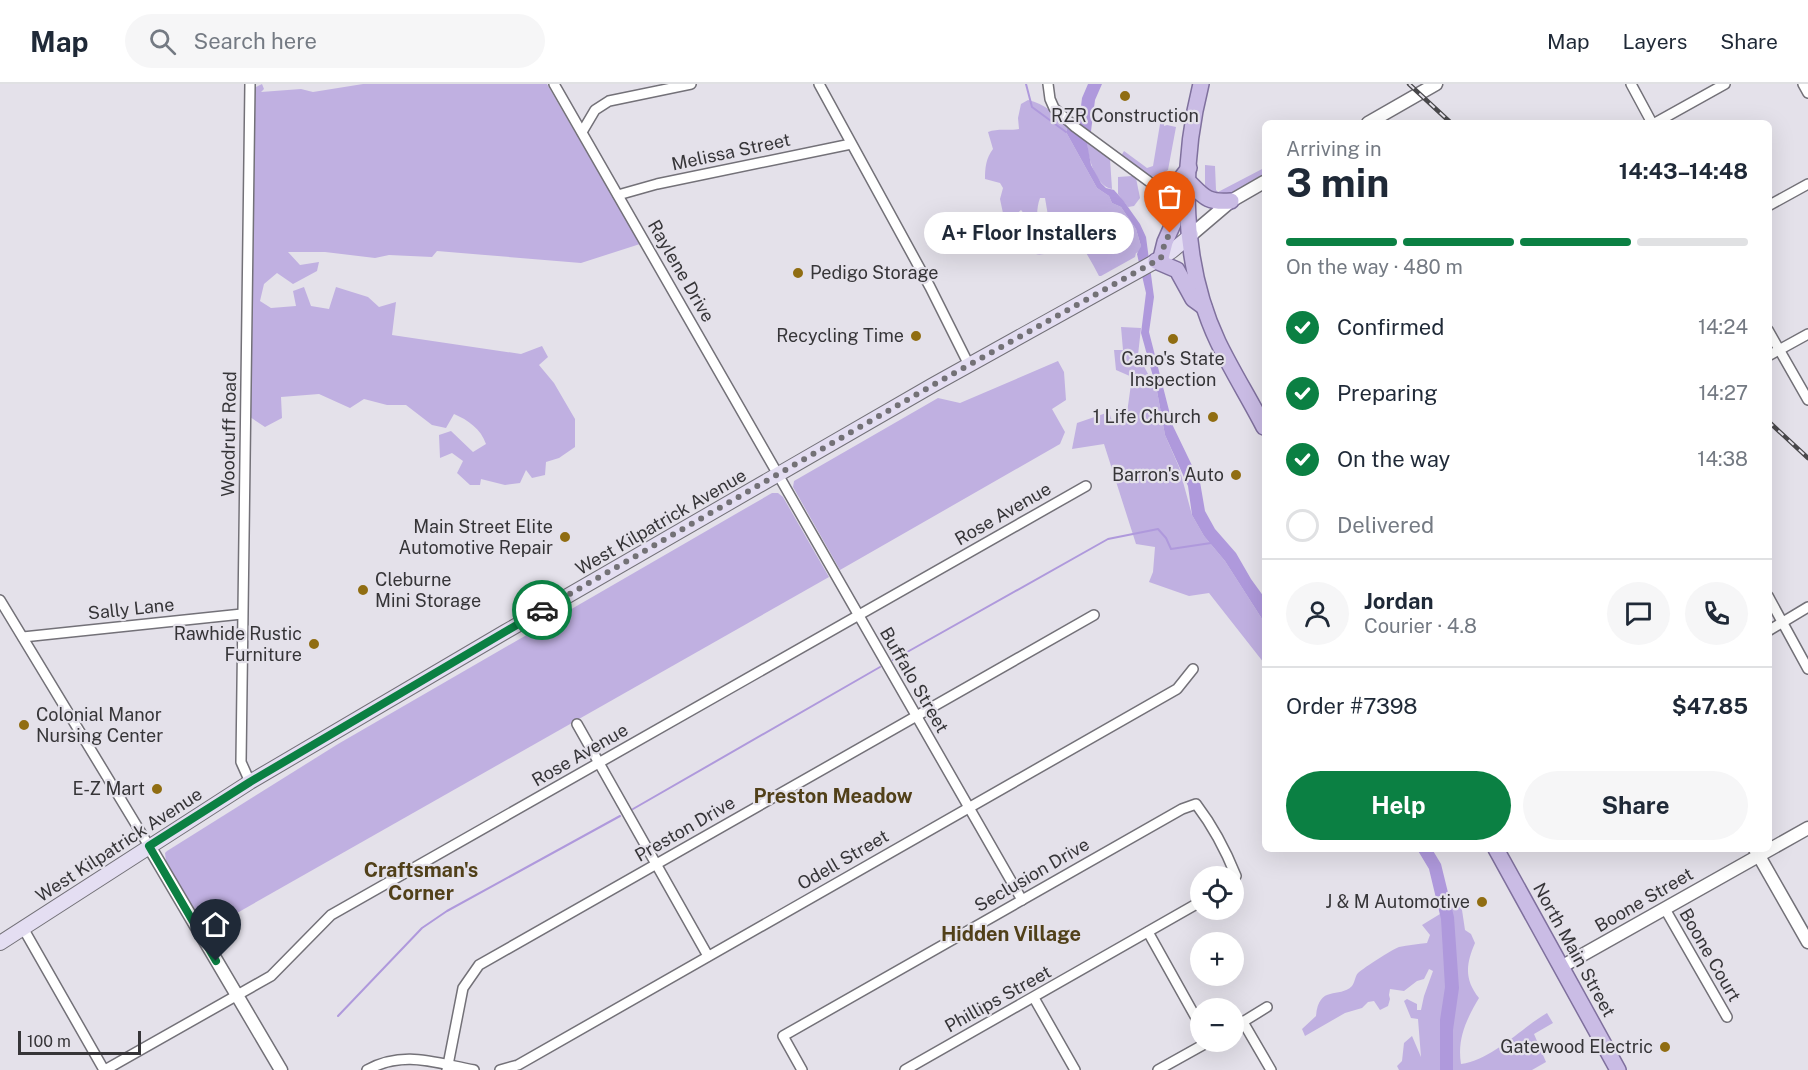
<!DOCTYPE html>
<meta charset="utf-8">
<style>
:root{--surface:#fff;--page:#f6f6f7;--text:#1f2937;--muted:#747a83;--line:#e0e1e3;--accent:#0b8043}
body{margin:0;font-family:"Public Sans",sans-serif;background:var(--page);color:var(--text);height:100vh;display:flex;flex-direction:column;font-size:22px;white-space:nowrap}
*{box-sizing:border-box;margin:0}
p{font-size:20px;color:var(--muted)}
.icon{flex:none;width:33px;height:33px;fill:none;stroke:currentColor;stroke-width:2;stroke-linecap:round;stroke-linejoin:round}
.map{position:relative;flex:1;overflow:hidden}
.panel{position:absolute;left:1262px;top:36px;width:510px;height:732px;display:flex;flex-direction:column;background:var(--surface);border-radius:9px;box-shadow:0 6px 24px #0002}
.panel>*{flex:none}
.fabs{position:absolute;left:1190px;top:782px;display:grid;gap:12px}
.fabs a{display:grid;place-items:center;width:54px;height:54px;border-radius:50%;background:var(--surface);box-shadow:0 6px 24px #0002;font-size:30px}
.scale{position:absolute;left:18px;bottom:15px;width:123px;box-sizing:border-box;padding-left:6px;border:3px solid #363538;border-top:0;font-size:16px;line-height:21px;white-space:nowrap;color:#363538;-webkit-text-stroke:4px #e4e1ea;paint-order:stroke}
.pin{position:absolute;display:grid;place-items:center;width:51px;height:51px;color:#fff;margin:-62px -26px;border-radius:50% 50% 50% 0;rotate:-45deg;box-shadow:0 0 6px #0007}
.pin .icon{rotate:45deg}
.courier{position:absolute;display:grid;place-items:center;width:60px;height:60px;margin:-30px;border:4px solid #0b8043;border-radius:50%;background:#fff;color:#222;box-shadow:0 2px 8px #0007}
.bubble{position:absolute;height:42px;border-radius:21px;background:var(--surface);box-shadow:0 6px 24px #0002;font-size:20px;font-weight:700;line-height:42px;text-align:center}
.headline em{font-style:normal;font-weight:700}
.headline div{display:flex;flex-direction:column-reverse}
.headline{display:flex;align-items:center;justify-content:space-between;height:102px;padding:0 24px}
h1{font-size:39px;font-weight:700;line-height:45px}
.bar{display:grid;grid-template-columns:repeat(4,1fr);gap:9px 6px;align-content:center;height:72px;padding:0 24px}
.bar i{height:8px;border-radius:4px;background:var(--line)}
.bar .current{background:var(--accent)}
.bar p{grid-column:span 4}
.line{display:flex;align-items:center;gap:15px;padding:0 24px;border-top:2px solid var(--line)}
.line div{flex:1}
.round{display:grid;place-items:center;flex:none;width:63px;height:63px;border-radius:32px;background:var(--page)}
ol{padding:0 24px;list-style:none}
li{display:flex;align-items:center;gap:18px;height:66px}
li p{margin-inline-start:auto}
li .icon{padding:6px;border-radius:50%;background:var(--accent);color:#fff;stroke-width:4}
li:last-child{color:var(--muted)}
li i{width:33px;height:33px;border:3px solid var(--line);border-radius:50%}
.cta{display:flex;gap:12px;margin-top:auto;padding:12px 24px}
.cta a{flex:1;height:69px;border-radius:36px;background:var(--accent);color:#fff;font-size:24px;font-weight:700;line-height:69px;text-align:center}
.cta a+a{background:var(--page);color:var(--text)}
header{display:flex;align-items:center;gap:36px;box-sizing:border-box;height:84px;padding:0 30px;background:var(--surface);border-bottom:2px solid var(--line)}
header strong{font-size:28px}
nav{display:flex;gap:33px;margin-inline-start:auto;font-size:21px}
.search{width:420px;height:54px;background:var(--page);display:flex;align-items:center;gap:15px;box-sizing:border-box;padding:0 21px;border-radius:33px;color:var(--muted);font-size:22px}
.map>svg:first-child{display:block}
.green{fill:#c0b0e1}
.water{fill:#af99dc}
.lines{fill:none;stroke-linecap:round;stroke-linejoin:round}
.stream{stroke:#af99dc;stroke-width:2}
.minor-casing{stroke:#737178;stroke-width:12}
.tertiary-casing{stroke:#737178;stroke-width:15}
.secondary-casing{stroke:#737178;stroke-width:16}
.primary-casing{stroke:#7f709d;stroke-width:18}
.minor{stroke:#fff;stroke-width:9}
.tertiary{stroke:#fff;stroke-width:12}
.secondary{stroke:#e4def2;stroke-width:14}
.primary{stroke:#cabce5;stroke-width:15}
.rail-casing{stroke:#49484b;stroke-width:4.5}
.rail{stroke:#e4e1ea;stroke-width:2;stroke-dasharray:7;stroke-linecap:butt}
.done{stroke:#737176;stroke-width:6;stroke-dasharray:0 10.8}
.route{stroke:#0b8043;stroke-width:8}
.poi-dot{fill:#906d12;stroke:#e4e1ea;stroke-width:2}
.labels{text-anchor:middle;stroke-width:4.5;stroke-linejoin:round;paint-order:stroke}
.poi-label{font-size:18px;fill:#363538;stroke:#e4e1ea;text-anchor:end}
.street-label{font-size:18px;fill:#363538;stroke:#e4e1ea}
.neighbourhood-label{font-size:20px;font-weight:bold;fill:#514019;stroke:#e4e1ea}
</style>
<header>
<strong>Map</strong>
<div class="search"><svg class="icon" aria-label="search" viewBox="0 0 24 24"><circle cx="10" cy="10" r="6"/><path d="M15 15l6 6"/></svg>Search here</div>
<nav><a>Map</a><a>Layers</a><a>Share</a></nav>
</header>
<div class="map">
<svg width="1808" height="986" viewBox="0 0 1808 986">
<rect width="100%" height="100%" fill="#e4e1ea"/>
<g class="green">
<path d="M262,0L264,5L261,8L301,5L313,8L363,0H547L640,160L581,179L437,167L432,173L389,171L375,174L325,168H288L300,181L319,178L317,187L293,200L277,189L264,200L260,217L271,224L296,222L293,207L304,203L311,222L329,225L336,203L368,213L379,223L396,218L392,251L521,270L542,262L548,273L539,281L554,299L575,335V363L559,374L546,378L545,391L532,394L526,386L520,399L505,401L481,395L480,401H470L457,389L463,377L452,369L440,374L439,351L451,347L473,368L486,360C481,345 468,336 454,330L446,344L432,341L406,321H387L364,315L350,324L319,310L281,313L282,334L265,343L250,333L252,5Z"/>
<path d="M1028,16C1045,20 1055,30 1068,42L1066,48L1097,104L1109,112L1112,119L1121,123L1136,145L1141,162L1139,168L1136,169L1135,173L1101,192H1099C1094,182 1088,172 1082,162H1076L1061,170L1054,167L1045,114H1040C1033,133 1041,151 1044,170C1020,174 1024,148 1026,132L1021,126L1011,135L1004,134L1000,115L1003,104L1000,99L985,95C985,84 986,74 993,65L988,48C998,44 1008,47 1019,45L1018,34L1021,20Z"/>
<path d="M1160,40H1164V42L1167,41L1176,43L1168,86L1165,88L1163,94L1149,92L1121,72L1124,67L1147,84L1153,82Z"/>
<path d="M1087,59L1094,61L1110,75L1112,105C1096,103 1088,74 1087,59Z"/>
<path d="M1205,81L1215,82L1216,106L1218,108L1264,84V92L1223,115L1205,108Z"/>
<path d="M1132,92L1136,94L1140,114L1134,122L1128,123L1118,110V93Z"/>
<path d="M1121,243L1141,244L1138,271L1157,307L1165,351L1179,383L1192,431L1204,452L1225,477L1264,538V579L1209,509L1189,512L1149,498L1153,488L1155,463L1136,460L1104,360L1072,365L1077,339L1109,328L1113,340L1126,336L1132,293L1116,286L1114,266H1123Z"/>
<path d="M1058,277L1064,288L1066,316L1052,325L1065,348L1060,360L840,486L793,403L794,397L938,314L960,319Z"/>
<path d="M772,409H778L783,413L829,493L207,846L166,778L165,769L167,767L338,660Z"/>
<path d="M1458,819L1462,826L1465,846L1471,850L1475,859C1466,880 1464,895 1479,914C1466,936 1457,955 1461,980C1495,974 1518,946 1547,929L1553,939L1534,950L1546,978L1532,986H1399L1397,982L1402,977L1404,959L1412,952L1421,973L1418,935L1411,934L1404,917L1407,915L1417,920V926H1421L1424,912L1433,887L1429,885L1424,895L1417,897L1404,907L1390,905L1389,911L1390,915L1388,922L1380,926L1374,917L1368,918L1362,924L1345,929L1305,952L1302,945L1316,932C1319,900 1339,915 1352,902C1355,898 1355,892 1358,889C1365,883 1391,866 1399,863C1408,861 1418,860 1427,859L1430,851L1422,841Z"/>
</g>
<g class="water">
<path d="M1088,0H1102L1095,16L1091,47L1087,59L1091,81L1101,99L1106,104L1114,106L1123,116L1140,140L1146,153L1154,213L1149,248L1173,342L1200,398L1205,427L1215,445L1236,469L1251,495L1264,513V538L1225,477L1204,452L1192,431L1188,402L1165,351L1157,307L1141,249L1146,209L1137,170L1141,162L1136,145L1121,123L1112,119L1109,112L1097,104L1066,48L1068,42L1078,47L1082,14Z"/>
<path d="M1417,765H1432L1441,780L1454,833L1459,904L1453,946V986H1440V936L1445,903L1441,835L1429,785Z"/>
</g>
<g class="lines">
<g class="stream">
<path d="M1026,0L1032,23L1066,48"/>
<path d="M893,576L1108,455L1158,445L1166,454L1171,465L1211,459"/>
<path d="M633,725L880,583"/>
<path d="M338,932L422,844L447,827L620,732"/>
</g>
<defs>
<g id="minor">
<path d="M250,0L241,678L250,698"/>
<path d="M554,0L1022,816"/>
<path d="M819,0L930,203L969,281"/>
<path d="M1048,0L1050,15L1054,24L1075,43L1174,116"/>
<path d="M1631,0L1652,39"/>
<path d="M1803,0L1808,9"/>
<path d="M1655,39L1725,0"/>
<path d="M582,48L595,26L609,17L691,0"/>
<path d="M618,111L657,100L851,60"/>
<path d="M1768,122L1808,100"/>
<path d="M1768,246L1808,316"/>
<path d="M1768,272L1808,250"/>
<path d="M1768,512L1808,585"/>
<path d="M0,516L149,762"/>
<path d="M1768,547L1808,523"/>
<path d="M23,553L242,530"/>
<path d="M577,640L708,872"/>
<path d="M1665,825L1727,933"/>
<path d="M23,844L104,986"/>
<path d="M1148,848L1200,941"/>
<path d="M1034,914L1075,986"/>
<path d="M1243,938L1271,986"/>
<path d="M1233,944L1267,923"/>
<path d="M105,986L271,892L331,831L1086,402"/>
<path d="M367,986C404,966 435,979 474,986"/>
<path d="M447,986L463,904L479,881L1094,531"/>
<path d="M500,986L518,981L1177,605L1193,585"/>
<path d="M802,986L783,952L1182,725L1196,720C1212,741 1226,767 1236,792L1233,796"/>
<path d="M905,986L1200,818"/>
<path d="M1158,986L1210,957"/>
</g>
<g id="tertiary">
<path d="M1368,39L1436,0"/>
<path d="M1191,151L1231,117L1264,98"/>
<path d="M149,762L281,986"/>
<path d="M1755,765L1808,858"/>
<path d="M1561,883L1808,744"/>
</g>
<path id="secondary" d="M0,859L250,698L505,548L933,301L1156,177L1172,167L1191,151"/>
<g id="primary">
<path d="M1201,0C1180,82 1181,180 1218,258C1232,287 1249,314 1264,343"/>
<path d="M1188,97C1204,113 1207,119 1231,117"/>
<path d="M1161,174L1165,158L1173,140L1175,102L1189,84"/>
<path d="M1156,177L1177,186L1193,215L1204,223"/>
<path d="M1496,765L1618,986"/>
</g>
</defs>
<use href="#minor" class="minor-casing"/>
<use href="#tertiary" class="tertiary-casing"/>
<use href="#secondary" class="secondary-casing"/>
<use href="#primary" class="primary-casing"/>
<use href="#minor" class="minor"/>
<use href="#tertiary" class="tertiary"/>
<use href="#secondary" class="secondary"/>
<use href="#primary" class="primary"/>
<defs>
<g id="rail">
<path d="M1409,0L1451,39"/>
<path d="M1768,337L1808,374"/>
</g>
</defs>
<use href="#rail" class="rail-casing"/>
<use href="#rail" class="rail"/>
</g>
<g class="lines">
<path class="done" d="M542,526L933,301L1156,177L1161,174L1165,158L1170,149"/>
<path class="route" d="M216,877L149,762L250,698L542,526"/>
</g>
<g class="poi-dot">
<circle cx="1125" cy="12" r="6"/>
<circle cx="798" cy="189" r="6"/>
<circle cx="916" cy="252" r="6"/>
<circle cx="1173" cy="255" r="6"/>
<circle cx="1213" cy="333" r="6"/>
<circle cx="1236" cy="391" r="6"/>
<circle cx="565" cy="453" r="6"/>
<circle cx="363" cy="506" r="6"/>
<circle cx="314" cy="560" r="6"/>
<circle cx="24" cy="641" r="6"/>
<circle cx="157" cy="705" r="6"/>
<circle cx="1482" cy="818" r="6"/>
<circle cx="1665" cy="963" r="6"/>
</g>
<g class="labels">
<g class="poi-label">
<text x="1125" y="38" text-anchor="middle">RZR Construction</text>
<text x="810" y="195" text-anchor="start">Pedigo Storage</text>
<text x="904" y="258">Recycling Time</text>
<text x="1173" y="281" text-anchor="middle">Cano's State<tspan x="1173" dy="21">Inspection</tspan></text>
<text x="1201" y="339">1 Life Church</text>
<text x="1224" y="397">Barron's Auto</text>
<text x="553" y="449">Main Street Elite<tspan x="553" dy="21">Automotive Repair</tspan></text>
<text x="375" y="502" text-anchor="start">Cleburne<tspan x="375" dy="21">Mini Storage</tspan></text>
<text x="302" y="556">Rawhide Rustic<tspan x="302" dy="21">Furniture</tspan></text>
<text x="36" y="637" text-anchor="start">Colonial Manor<tspan x="36" dy="21">Nursing Center</tspan></text>
<text x="145" y="711">E-Z Mart</text>
<text x="1470" y="824">J &amp; M Automotive</text>
<text x="1653" y="969">Gatewood Electric</text>
</g>
<g class="street-label">
<text transform="translate(731 68) rotate(-12)" y="6">Melissa Street</text>
<text transform="translate(681 187) rotate(60)" y="6">Raylene Drive</text>
<text transform="translate(229 350) rotate(-89)" y="6">Woodruff Road</text>
<text transform="translate(1003 430) rotate(-30)" y="6">Rose Avenue</text>
<text transform="translate(661 438) rotate(-30)" y="6">West Kilpatrick Avenue</text>
<text transform="translate(131 525) rotate(-6)" y="6">Sally Lane</text>
<text transform="translate(914 596) rotate(60)" y="6">Buffalo Street</text>
<text transform="translate(580 671) rotate(-30)" y="6">Rose Avenue</text>
<text transform="translate(685 745) rotate(-30)" y="6">Preston Drive</text>
<text transform="translate(119 761) rotate(-33)" y="6">West Kilpatrick Avenue</text>
<text transform="translate(843 776) rotate(-30)" y="6">Odell Street</text>
<text transform="translate(1032 791) rotate(-30)" y="6">Seclusion Drive</text>
<text transform="translate(1644 816) rotate(-30)" y="6">Boone Street</text>
<text transform="translate(1574 866) rotate(61)" y="6">North Main Street</text>
<text transform="translate(1710 871) rotate(60)" y="6">Boone Court</text>
<text transform="translate(998 915) rotate(-29)" y="6">Phillips Street</text>
</g>
<g class="neighbourhood-label">
<text x="833" y="719">Preston Meadow</text>
<text x="421" y="793">Craftsman's<tspan x="421" dy="23">Corner</tspan></text>
<text x="1011" y="857">Hidden Village</text>
</g>
</g>
</svg>
<div class="fabs">
<a><svg class="icon" aria-label="locate" viewBox="0 0 24 24"><circle cx="12" cy="12" r="6"/><path d="M12 2v4M12 18v4M2 12h4M18 12h4"/></svg></a>
<a>+</a>
<a>−</a>
</div>
<div class="scale">100 m</div>
<div class="pin" style="left:1170px;top:149px;background:#ea580c"><svg class="icon" aria-label="bag" viewBox="0 0 24 24"><path d="M5 8h14l-1 12H6zM9 8a3 3 0 0 1 6 0"/></svg></div>
<div class="pin" style="left:216px;top:877px;background:#1f2937"><svg class="icon" aria-label="home" viewBox="0 0 24 24"><path d="M3 11l9-7 9 7M6 9v11h12V9"/></svg></div>
<div class="courier" style="left:542px;top:526px"><svg class="icon" aria-label="car" viewBox="0 0 24 24"><path d="M5 17H2v-5l4-1 3-4h7l3 4 3 1v5h-3M9 17h6M6 11h13"/><circle cx="7" cy="17" r="2"/><circle cx="17" cy="17" r="2"/></svg></div>
<div class="bubble" style="left:924px;top:128px;width:210px">A+ Floor Installers</div>
<section class="panel">
<div class="headline"><div><h1>3 min</h1><p>Arriving in</p></div><em>14:43–14:48</em></div>
<div class="bar"><i class="current"></i><i class="current"></i><i class="current"></i><i></i><p>On the way · 480 m</p></div>
<ol>
<li><svg class="icon" aria-label="check" viewBox="0 0 24 24"><path d="M5 12l5 5 9-10"/></svg>Confirmed<p>14:24</p></li>
<li><svg class="icon" aria-label="check" viewBox="0 0 24 24"><path d="M5 12l5 5 9-10"/></svg>Preparing<p>14:27</p></li>
<li><svg class="icon" aria-label="check" viewBox="0 0 24 24"><path d="M5 12l5 5 9-10"/></svg>On the way<p>14:38</p></li>
<li><i></i>Delivered</li>
</ol>
<div class="line" style="height:108px"><a class="round"><svg class="icon" aria-label="person" viewBox="0 0 24 24"><circle cx="12" cy="8" r="4"/><path d="M4 21q1-7 8-7t8 7"/></svg></a><div><b>Jordan</b><p>Courier · 4.8</p></div><a class="round"><svg class="icon" aria-label="chat" viewBox="0 0 24 24"><path d="M4 5h16v11H9l-5 4z"/></svg></a><a class="round"><svg class="icon" aria-label="phone" viewBox="0 0 24 24"><path d="M5 4h4l2 5-3 2q2 4 5 5l2-3 5 2v4C11 20 4 13 5 4z"/></svg></a></div>
<div class="line" style="height:78px"><div>Order #7398</div><b>$47.85</b></div>
<div class="cta"><a>Help</a><a>Share</a></div>
</section>
</div>
